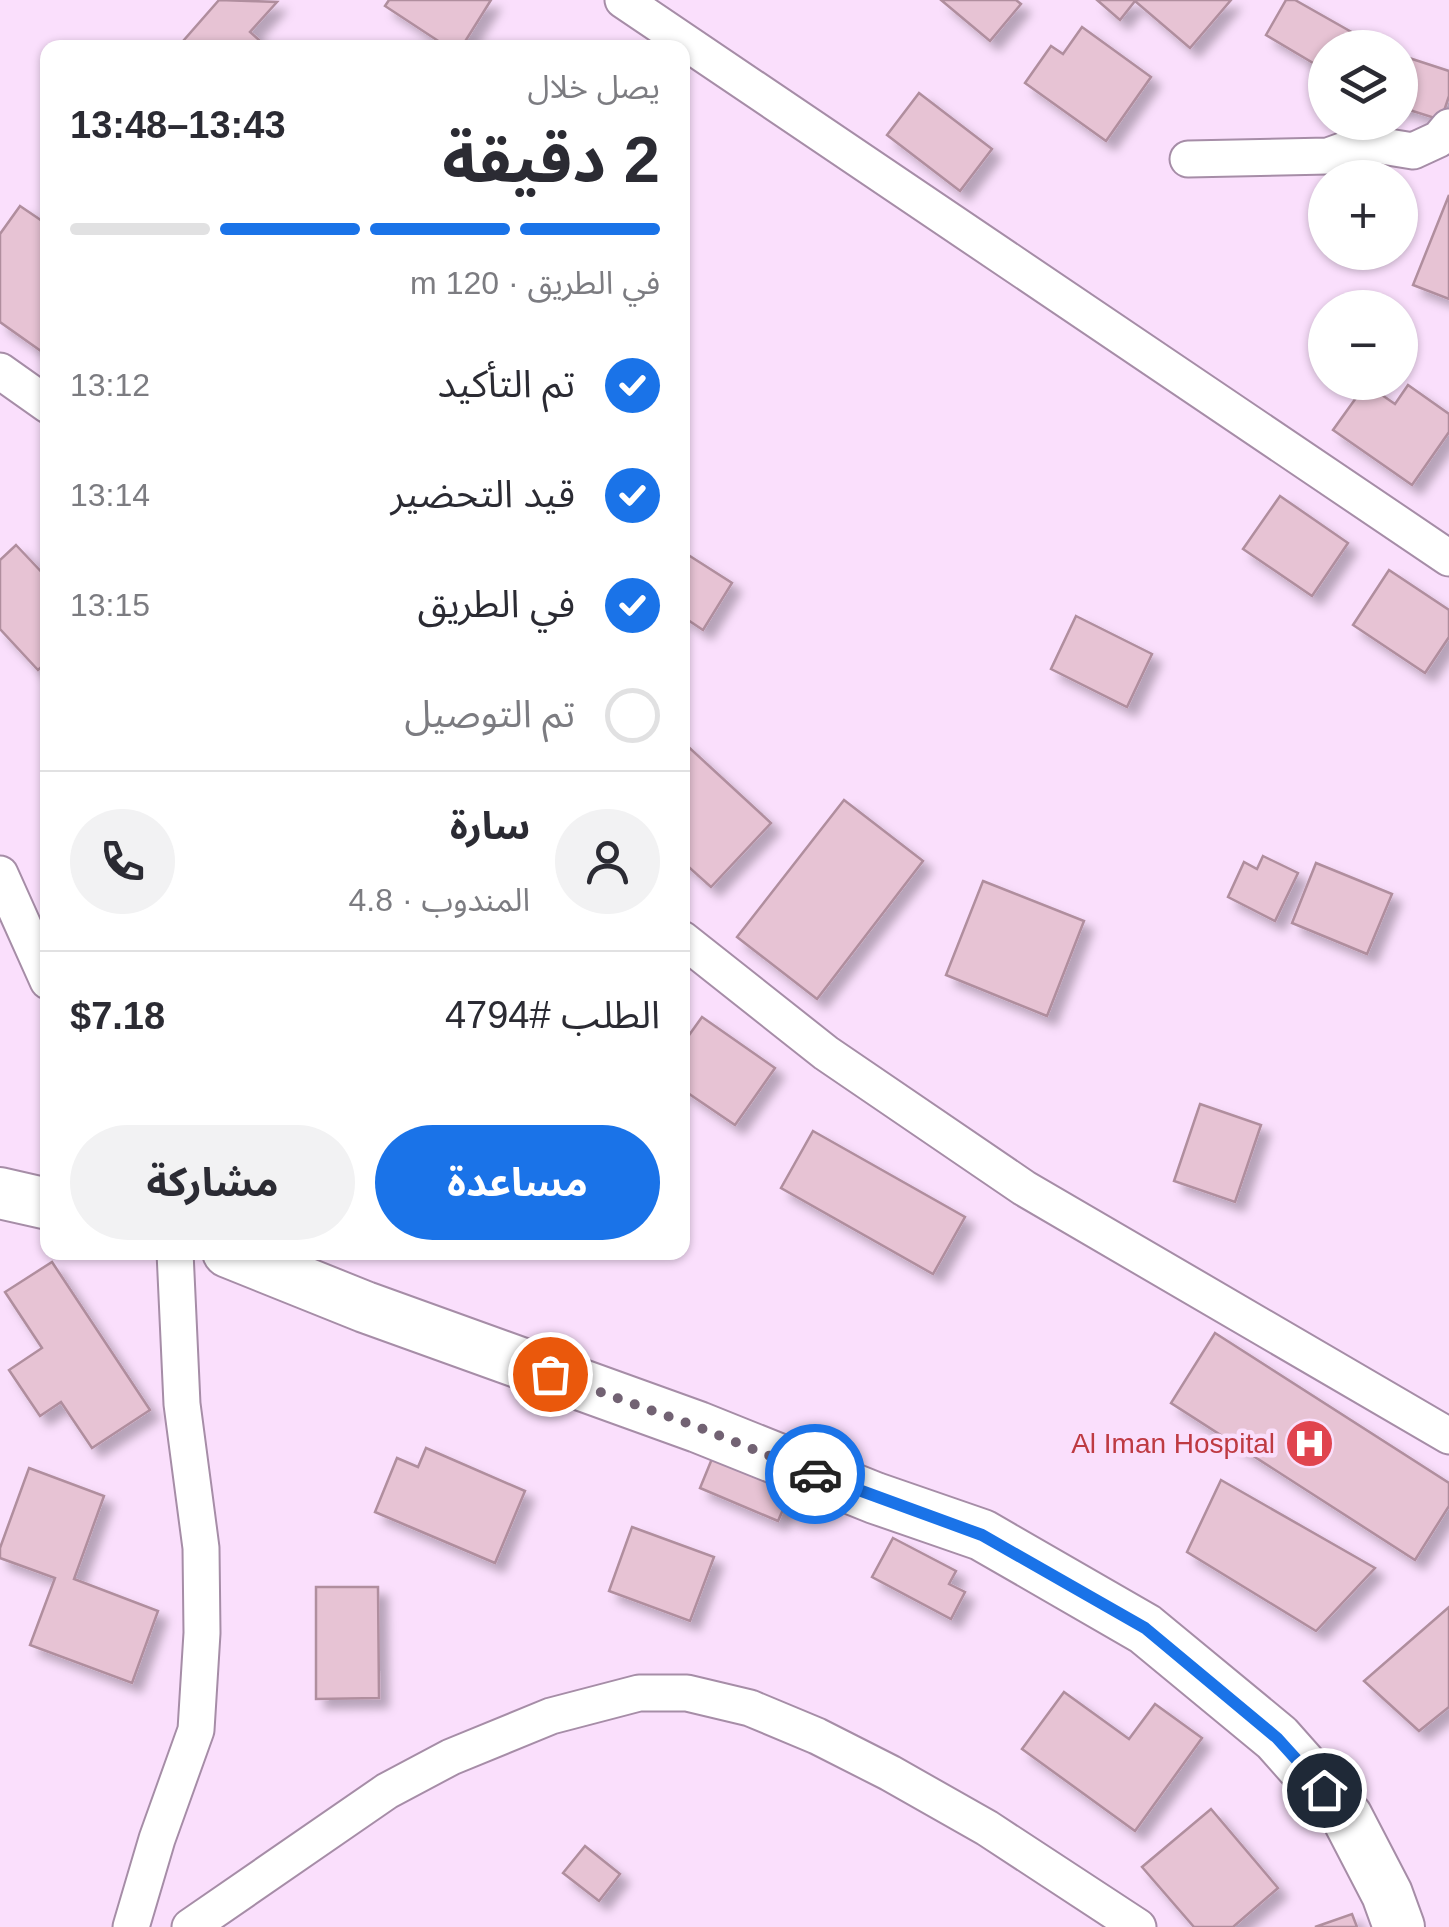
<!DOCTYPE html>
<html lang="ar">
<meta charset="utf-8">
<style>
:root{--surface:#fff;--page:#f2f2f3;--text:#2b2b33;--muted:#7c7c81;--line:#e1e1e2;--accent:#1a73e8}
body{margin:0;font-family:Arial,"Noto Sans Arabic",sans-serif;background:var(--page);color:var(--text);direction:rtl;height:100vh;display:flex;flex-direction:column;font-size:38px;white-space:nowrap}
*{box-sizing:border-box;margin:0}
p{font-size:32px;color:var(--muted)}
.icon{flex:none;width:55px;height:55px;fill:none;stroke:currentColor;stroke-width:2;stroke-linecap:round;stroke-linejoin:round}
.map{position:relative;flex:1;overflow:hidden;direction:ltr}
.side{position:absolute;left:40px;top:40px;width:650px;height:1220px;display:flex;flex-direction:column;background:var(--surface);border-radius:20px;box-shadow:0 2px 8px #0004;direction:rtl}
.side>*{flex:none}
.fabs{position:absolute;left:1308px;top:30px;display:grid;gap:20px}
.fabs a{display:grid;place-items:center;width:110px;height:110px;border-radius:50%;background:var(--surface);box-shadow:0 2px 8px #0004;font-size:50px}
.pin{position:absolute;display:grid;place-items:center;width:85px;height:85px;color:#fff;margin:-42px;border:5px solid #fff;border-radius:50%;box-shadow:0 2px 10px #0007}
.courier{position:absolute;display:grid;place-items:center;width:100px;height:100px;margin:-50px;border:8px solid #1a73e8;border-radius:50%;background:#fff;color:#222;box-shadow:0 2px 12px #0007}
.overview em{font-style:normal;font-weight:700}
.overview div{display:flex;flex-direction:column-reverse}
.overview{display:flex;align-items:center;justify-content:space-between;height:170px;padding:0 30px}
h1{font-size:65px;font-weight:700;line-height:75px}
.bar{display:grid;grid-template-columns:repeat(4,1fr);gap:15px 10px;align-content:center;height:120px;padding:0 30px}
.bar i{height:12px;border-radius:8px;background:var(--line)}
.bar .on{background:var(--accent)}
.bar p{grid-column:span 4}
.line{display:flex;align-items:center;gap:25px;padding:0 30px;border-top:2px solid var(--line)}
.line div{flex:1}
.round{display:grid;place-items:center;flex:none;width:105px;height:105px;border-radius:52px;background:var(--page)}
ol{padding:0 30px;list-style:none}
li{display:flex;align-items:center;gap:30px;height:110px}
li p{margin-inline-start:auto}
li .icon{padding:10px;border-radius:50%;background:var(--accent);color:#fff;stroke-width:4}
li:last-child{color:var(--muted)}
li i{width:55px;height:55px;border:5px solid var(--line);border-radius:50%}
.action{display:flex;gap:20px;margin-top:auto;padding:20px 30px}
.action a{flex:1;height:115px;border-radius:60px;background:var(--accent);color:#fff;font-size:40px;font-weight:700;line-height:115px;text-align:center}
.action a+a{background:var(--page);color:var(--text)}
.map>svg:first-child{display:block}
.building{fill:#e7c3d4;stroke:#b08e9e;stroke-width:2.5;filter:url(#shadow)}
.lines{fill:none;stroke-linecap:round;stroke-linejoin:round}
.minor-casing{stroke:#a68da7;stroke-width:39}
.secondary-casing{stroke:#a68da7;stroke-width:54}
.minor{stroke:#fff;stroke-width:35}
.secondary{stroke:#fff;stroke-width:50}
.done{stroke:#726273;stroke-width:10;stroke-dasharray:0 18}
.route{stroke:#1a73e8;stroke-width:12}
.labels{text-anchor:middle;stroke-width:9;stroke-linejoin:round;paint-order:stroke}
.health-label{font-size:28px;fill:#be3a42;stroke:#fadffc;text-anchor:end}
</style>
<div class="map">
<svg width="1449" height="1927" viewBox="0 0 1449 1927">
<defs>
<filter id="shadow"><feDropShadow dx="9" dy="9" stdDeviation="5" flood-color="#0004"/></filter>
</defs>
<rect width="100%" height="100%" fill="#fadffc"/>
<g class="building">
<path d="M219,0L277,2L250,32L268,48H177Z"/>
<path d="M389,0H491L461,48H449L385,6Z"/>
<path d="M941,0H1016L1021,4L990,41Z"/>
<path d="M1097,0H1231L1190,48L1135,1L1120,20Z"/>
<path d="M1286,0H1295L1355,34L1348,48H1325V70L1266,35Z"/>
<path d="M1082,27L1151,77L1106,141L1025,83L1051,46L1063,54Z"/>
<path d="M1400,55L1449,71V96L1441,120L1400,107Z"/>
<path d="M919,93L992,149L960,191L887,135Z"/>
<path d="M1449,195V299L1413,285Z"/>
<path d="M20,206L48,225V356L0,322V234Z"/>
<path d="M1366,384L1395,404L1408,385L1449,414V432L1412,485L1333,430Z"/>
<path d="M1280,496L1348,543L1312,596L1243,549Z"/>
<path d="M16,545L48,579V661L38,670L0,629V560Z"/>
<path d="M682,551L732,583L703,630L682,616Z"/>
<path d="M1389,570L1449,610V637L1425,673L1353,625Z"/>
<path d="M1076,616L1152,654L1127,707L1051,669Z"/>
<path d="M682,741L771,823L711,887L682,861Z"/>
<path d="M844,800L923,861L817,999L737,937Z"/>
<path d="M1263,856L1298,873L1275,921L1228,897L1244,862L1257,869Z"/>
<path d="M1316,863L1392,894L1367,954L1292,923Z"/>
<path d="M983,881L1084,921L1047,1016L946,975Z"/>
<path d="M702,1017L775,1068L735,1125L682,1089V1045Z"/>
<path d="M1200,1104L1261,1125L1235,1202L1174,1181Z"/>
<path d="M813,1131L965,1217L933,1274L781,1188Z"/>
<path d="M52,1262L150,1410L92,1448L61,1402L40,1416L9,1370L42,1348L5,1292Z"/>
<path d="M1215,1333L1449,1483V1506L1415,1560L1171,1403Z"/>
<path d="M426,1448L525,1491L495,1563L375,1512L397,1458L418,1467Z"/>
<path d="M716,1449L795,1482L778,1521L700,1488Z"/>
<path d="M29,1468L104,1496L74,1579L158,1611L132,1683L30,1645L55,1578L0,1558V1548Z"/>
<path d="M1221,1480L1375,1568L1316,1631L1187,1552Z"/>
<path d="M632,1527L714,1557L690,1621L609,1591Z"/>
<path d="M893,1538L956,1571L949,1584L965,1592L951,1619L872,1577Z"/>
<path d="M316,1587H378L379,1698L316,1699Z"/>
<path d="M1449,1607V1707L1419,1731L1364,1681Z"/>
<path d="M1064,1692L1129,1739L1155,1704L1202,1738L1135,1831L1022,1749Z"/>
<path d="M1211,1809L1278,1888L1233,1927H1194L1142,1867Z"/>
<path d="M585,1846L620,1874L599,1901L563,1873Z"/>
<path d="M1352,1914L1357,1927H1315Z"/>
</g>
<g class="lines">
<defs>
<g id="minor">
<path d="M623,0L1449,558"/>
<path d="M1188,159L1328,156L1364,143L1413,151L1439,139L1449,127"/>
<path d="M0,371L48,405"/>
<path d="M0,874L48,981"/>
<path d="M682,939L826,1053L1024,1188L1449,1436"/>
<path d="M131,1927L157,1839L196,1730L202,1633L201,1548L182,1404L175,1252"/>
<path d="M190,1927L387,1791L451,1757L551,1716L639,1693H687L750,1708L817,1736L890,1773L987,1828L1138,1927"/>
</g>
<g id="secondary">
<path d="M0,1193L48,1204"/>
<path d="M228,1252L365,1307L698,1427L875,1498L982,1535L1145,1629L1277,1738L1347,1817L1387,1894L1399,1927"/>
</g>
</defs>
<use href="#minor" class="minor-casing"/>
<use href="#secondary" class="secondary-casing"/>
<use href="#minor" class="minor"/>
<use href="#secondary" class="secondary"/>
</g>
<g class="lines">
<path class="done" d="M550,1374L698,1427L815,1474"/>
<path class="route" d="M815,1474L982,1535L1145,1628L1277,1738L1324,1790"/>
</g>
<defs>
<symbol id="hospital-disc" viewBox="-11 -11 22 22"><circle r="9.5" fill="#e0444e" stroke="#fadffc"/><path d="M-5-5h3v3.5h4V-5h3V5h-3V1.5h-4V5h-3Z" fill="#fff"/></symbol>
</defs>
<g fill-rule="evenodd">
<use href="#hospital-disc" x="1282" y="1416" width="55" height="55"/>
</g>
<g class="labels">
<g class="health-label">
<text x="1275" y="1453">Al Iman Hospital</text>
</g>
</g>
</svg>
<div class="fabs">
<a><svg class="icon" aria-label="layers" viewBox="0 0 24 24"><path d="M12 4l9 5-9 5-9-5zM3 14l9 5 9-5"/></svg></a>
<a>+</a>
<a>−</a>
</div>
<div class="pin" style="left:550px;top:1374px;background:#ea580c"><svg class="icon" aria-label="bag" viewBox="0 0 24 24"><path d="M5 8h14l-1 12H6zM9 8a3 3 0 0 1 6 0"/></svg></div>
<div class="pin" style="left:1324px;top:1790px;background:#1f2937"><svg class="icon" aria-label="home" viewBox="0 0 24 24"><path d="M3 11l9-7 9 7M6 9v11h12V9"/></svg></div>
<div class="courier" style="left:815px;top:1474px"><svg class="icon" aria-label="car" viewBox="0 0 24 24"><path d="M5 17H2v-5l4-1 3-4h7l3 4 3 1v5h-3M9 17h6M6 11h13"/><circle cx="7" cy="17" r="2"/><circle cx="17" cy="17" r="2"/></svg></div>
<section class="side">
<div class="overview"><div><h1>2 دقيقة</h1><p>يصل خلال</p></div><em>13:43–13:48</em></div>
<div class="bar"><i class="on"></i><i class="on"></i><i class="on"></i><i></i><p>في الطريق · 120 m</p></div>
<ol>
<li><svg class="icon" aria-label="check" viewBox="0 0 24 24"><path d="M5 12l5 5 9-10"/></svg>تم التأكيد<p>13:12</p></li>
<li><svg class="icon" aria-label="check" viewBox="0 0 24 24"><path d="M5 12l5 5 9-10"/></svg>قيد التحضير<p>13:14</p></li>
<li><svg class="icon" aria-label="check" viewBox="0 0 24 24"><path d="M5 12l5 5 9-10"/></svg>في الطريق<p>13:15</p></li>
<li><i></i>تم التوصيل</li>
</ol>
<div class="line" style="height:180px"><a class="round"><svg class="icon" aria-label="person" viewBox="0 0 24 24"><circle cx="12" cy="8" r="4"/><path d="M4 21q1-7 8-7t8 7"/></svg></a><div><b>سارة</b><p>المندوب · 4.8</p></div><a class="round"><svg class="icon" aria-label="phone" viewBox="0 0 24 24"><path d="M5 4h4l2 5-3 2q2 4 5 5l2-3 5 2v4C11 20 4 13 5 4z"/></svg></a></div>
<div class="line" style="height:130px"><div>الطلب #4794</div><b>$7.18</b></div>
<div class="action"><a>مساعدة</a><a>مشاركة</a></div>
</section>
</div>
